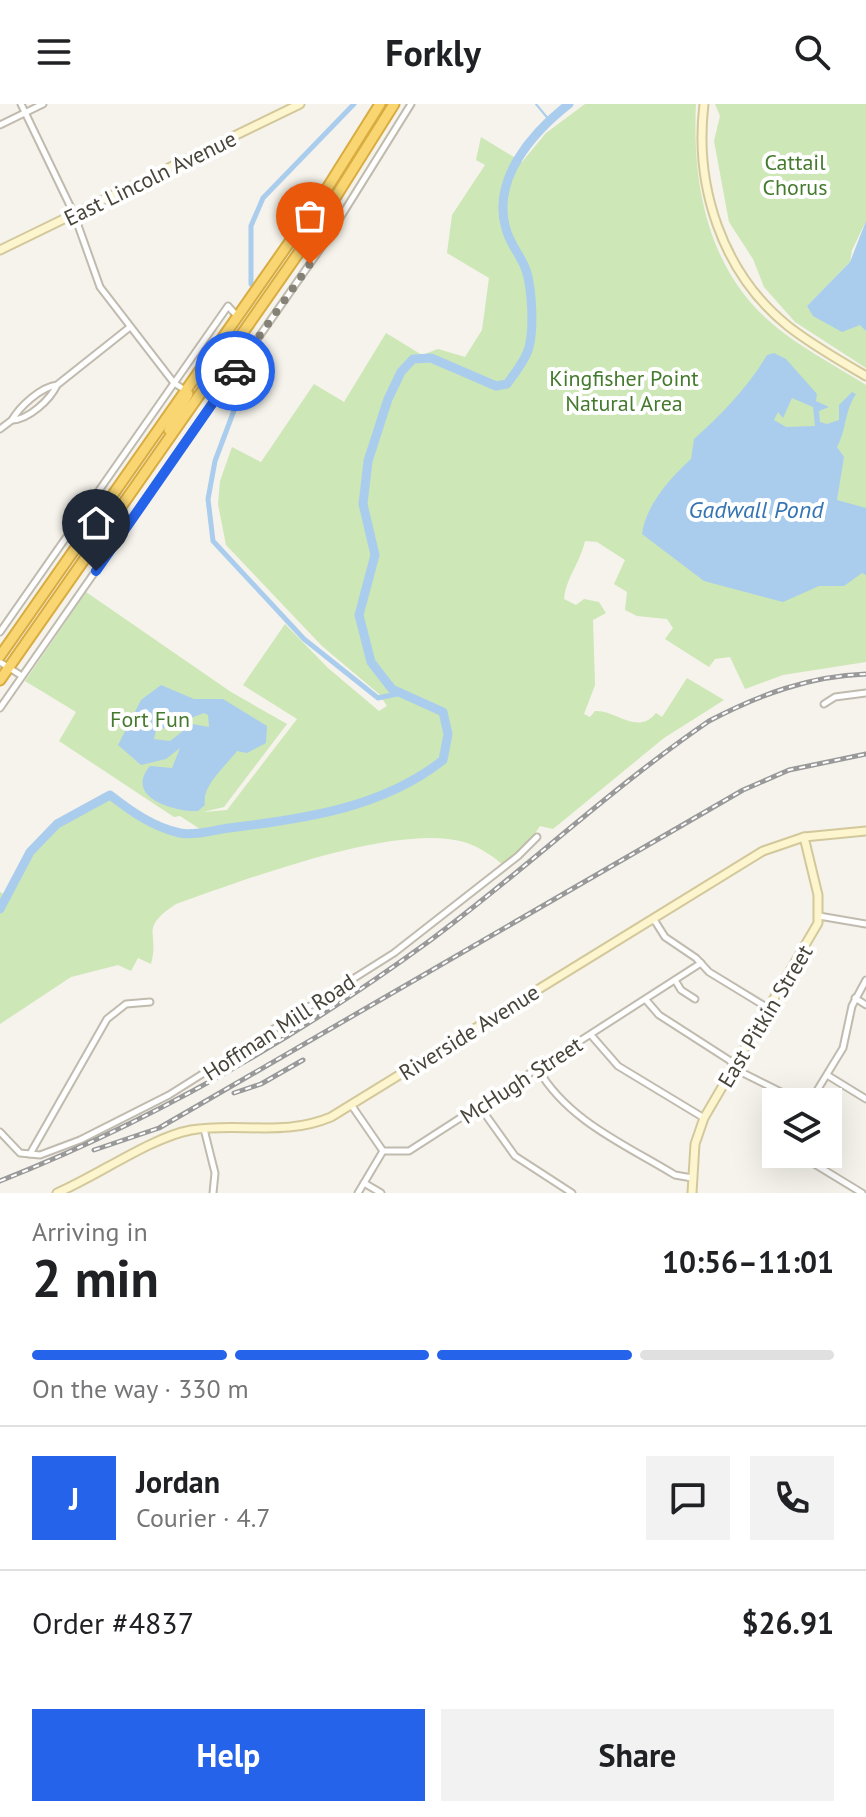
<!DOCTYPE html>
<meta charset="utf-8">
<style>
:root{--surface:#fff;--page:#f2f2f2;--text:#202124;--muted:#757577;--line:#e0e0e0;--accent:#2563eb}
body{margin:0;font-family:"PT Sans",sans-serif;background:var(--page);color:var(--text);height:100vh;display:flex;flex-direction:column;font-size:30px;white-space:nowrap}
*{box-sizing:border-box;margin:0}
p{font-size:26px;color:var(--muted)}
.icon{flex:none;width:44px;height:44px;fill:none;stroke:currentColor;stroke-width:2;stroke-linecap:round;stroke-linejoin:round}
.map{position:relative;height:1089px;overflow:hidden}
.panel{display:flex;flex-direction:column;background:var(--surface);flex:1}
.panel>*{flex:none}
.fabs{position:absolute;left:762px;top:984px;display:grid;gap:16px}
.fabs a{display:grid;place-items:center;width:80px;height:80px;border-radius:0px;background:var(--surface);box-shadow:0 8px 32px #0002;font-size:40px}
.pin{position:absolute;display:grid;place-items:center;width:68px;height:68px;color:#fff;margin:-82px -34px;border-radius:50% 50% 50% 0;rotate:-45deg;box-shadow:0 0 8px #0007}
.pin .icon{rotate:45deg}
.courier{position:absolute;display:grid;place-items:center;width:80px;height:80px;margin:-40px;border:6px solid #2563eb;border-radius:50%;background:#fff;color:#222;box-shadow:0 2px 10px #0007}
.headline em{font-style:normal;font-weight:700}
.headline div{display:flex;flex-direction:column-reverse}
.headline{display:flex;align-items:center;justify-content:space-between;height:136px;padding:0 32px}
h1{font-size:52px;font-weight:700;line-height:60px}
.bar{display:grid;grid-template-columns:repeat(4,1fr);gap:12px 8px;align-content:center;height:96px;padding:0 32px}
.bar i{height:10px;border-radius:6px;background:var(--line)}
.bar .active{background:var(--accent)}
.bar p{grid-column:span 4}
.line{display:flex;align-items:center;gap:20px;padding:0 32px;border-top:2px solid var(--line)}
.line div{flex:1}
.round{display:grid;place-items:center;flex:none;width:84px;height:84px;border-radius:0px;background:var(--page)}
.action{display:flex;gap:16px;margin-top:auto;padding:16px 32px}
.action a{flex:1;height:92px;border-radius:0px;background:var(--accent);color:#fff;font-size:32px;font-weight:700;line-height:92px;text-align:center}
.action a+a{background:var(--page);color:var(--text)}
header{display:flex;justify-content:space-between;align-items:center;height:104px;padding:0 32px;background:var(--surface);font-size:36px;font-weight:700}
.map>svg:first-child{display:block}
.green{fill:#cde7b6}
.water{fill:#aacdee;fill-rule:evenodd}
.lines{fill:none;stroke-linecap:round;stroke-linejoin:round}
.stream{stroke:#aacdee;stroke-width:2}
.canal{stroke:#aacdee;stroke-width:5}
.river{stroke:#aacdee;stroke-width:9}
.street-casing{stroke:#c0bbae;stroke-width:9}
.secondary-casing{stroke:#d3c89c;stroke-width:11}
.highway-casing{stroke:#d9ac41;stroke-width:13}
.street{stroke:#fff;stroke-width:5}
.secondary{stroke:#fdf5cd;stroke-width:7}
.highway{stroke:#f9d672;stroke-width:9}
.rail-casing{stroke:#999;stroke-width:5}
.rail{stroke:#fff;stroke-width:2;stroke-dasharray:6;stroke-linecap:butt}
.done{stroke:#858177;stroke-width:8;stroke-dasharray:0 14.4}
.route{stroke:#2563eb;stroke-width:10}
.labels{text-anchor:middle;stroke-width:8;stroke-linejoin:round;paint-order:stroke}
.park-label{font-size:22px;fill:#447a2d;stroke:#fff}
.street-label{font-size:22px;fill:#494439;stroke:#fff}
.water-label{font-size:24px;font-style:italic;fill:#3574b2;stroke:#fff}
</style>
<header><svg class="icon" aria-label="menu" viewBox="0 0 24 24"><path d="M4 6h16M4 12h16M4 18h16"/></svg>Forkly<svg class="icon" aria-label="search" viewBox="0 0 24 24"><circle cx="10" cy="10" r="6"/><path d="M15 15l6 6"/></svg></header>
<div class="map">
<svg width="866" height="1089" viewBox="0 0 866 1089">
<rect width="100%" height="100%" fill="#f5f3eb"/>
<g class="green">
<path d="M585,0H696C692,77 707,162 768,216C797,242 833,260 866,281V558L783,571L745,585L730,553L715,555L709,563L665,535L673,524L667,515L637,512L625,506L627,488L614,480L625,456L597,438L585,437C580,459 566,474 564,495L576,501L584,495L599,498L606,509L593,516L595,581L584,610L590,613L595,607C617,606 637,632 656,609L662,613L687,574L724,596L664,634L553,725L540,722L529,738L502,760C492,751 477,742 464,738C395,718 245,776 176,800C138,825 160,828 151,860L138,854L131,867L118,861L71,873L0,920V788L7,792C35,740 55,715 110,691C139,713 166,732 203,727L180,712L174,713L59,637L76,608L25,577L86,488L231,588L287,620L224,703L203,708L227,706L297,615L243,581L285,520L328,564L379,607L387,602L379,590L322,542L226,441L218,400L220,377L232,343L261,358L314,280L344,298L386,229L422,251L438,245L465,253L482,226L489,174L447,149L452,111L485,61L476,56L481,33L522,58L546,29Z"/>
<path d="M715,0H866V117L852,146L850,158L807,202L861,221L866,227V264L795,218L764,183L753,155L729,118L714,37L720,12Z"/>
</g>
<g class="water">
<path d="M866,117V227L860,221L842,228L813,212L807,202L850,158Z"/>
<path d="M774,249L786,255L817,290L816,297L829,303L819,307L820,318L827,320L839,316V301L852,288L856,290C844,308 847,325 837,343L844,353L837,396L866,404V471L862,469L844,482H819L783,498L704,477L642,430C646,401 670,374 691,355L694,335C721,311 749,282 767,251ZM792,294L813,303L815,322L786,323L774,316L778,308L783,314Z"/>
<path d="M161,581L194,595H223L267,622L266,639L247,649L237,647C226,662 201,682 205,701L198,707C176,708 123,694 150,662L172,664L180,644L166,655L141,661L118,641L141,596ZM204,609L208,611L209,623L192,620L170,637L154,635L156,627Z"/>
</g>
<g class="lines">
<path class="stream" d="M536,0L550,17"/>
<g class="canal">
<path d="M251,180V122L263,94L354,0"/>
<path d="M253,256L215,357L208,395L213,437L304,535L378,594L402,589"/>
</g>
<path class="river" d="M0,805L30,748L57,720L110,691C132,708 153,723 180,729C194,732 214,726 229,724C303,715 383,704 443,656L448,630L443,608L392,585L371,558L359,511L375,451L363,400L368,357L388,295L401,268L413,255L431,254L496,282L507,280C514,270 526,256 529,243C534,225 532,188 527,169C523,154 510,141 506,125C491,75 533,28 569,0"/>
<defs>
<g id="street">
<path d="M21,0L74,110L100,183L174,279L185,286"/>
<path d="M0,21L43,0"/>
<path d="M57,281C41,283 20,302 12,316C28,316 50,296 57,281L130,223"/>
<path d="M0,325L12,316"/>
<path d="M0,528L228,202L237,212"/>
<path d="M0,558L22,572"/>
<path d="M824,600L835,593L866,589"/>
<path d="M0,604L325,138L411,0"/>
<path d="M819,812L866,820"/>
<path d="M653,814L665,833L696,854L709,868L768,904"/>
<path d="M675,876L681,886L695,895"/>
<path d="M855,894L866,901"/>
<path d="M646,896L659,911L729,956L741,968L801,998"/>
<path d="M591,931L618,962L704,1014"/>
<path d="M538,965C568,1017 626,1041 675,1071L692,1074"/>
<path d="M827,971L866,995"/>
<path d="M769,985L772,993L781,998"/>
<path d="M810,998L843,944L852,902L866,876"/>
<path d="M352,1002L383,1047H409L701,859"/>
<path d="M480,1003L515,1052L572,1089"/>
<path d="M204,1025L215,1069L213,1089"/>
<path d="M0,1028L20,1049L40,1051L80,1036L169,991L394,849L518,752L537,733"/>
<path d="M30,1050L107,915L126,900L150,898"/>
<path d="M798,1050L862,1089"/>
<path d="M364,1079L381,1089"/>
<path d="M358,1089L383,1047"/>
</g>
<g id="secondary">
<path d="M704,0C694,82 722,169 788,222C812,241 839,256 866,272"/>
<path d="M0,146L300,0"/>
<path d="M57,1089C97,1072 152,1033 191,1026C239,1018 284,1033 331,1013L763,747L804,733L866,727"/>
<path d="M692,1089L695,1040L704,1014L818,819V791L804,733"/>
</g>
<g id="highway">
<path d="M169,326L188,290"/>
<path d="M0,552L326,86L380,0"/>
<path d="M0,576L316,124L394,0"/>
</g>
</defs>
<use href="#street" class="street-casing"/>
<use href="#secondary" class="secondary-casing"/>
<use href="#highway" class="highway-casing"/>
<use href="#street" class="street"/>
<use href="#secondary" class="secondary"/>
<use href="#highway" class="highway"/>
<defs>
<g id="rail">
<path d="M234,989L261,980L303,956"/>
<path d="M94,1046L159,1024L743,686L789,666L866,650"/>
<path d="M0,1077C152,1017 296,934 428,838C524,767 611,684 709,617C759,591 809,572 866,570"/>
</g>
</defs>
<use href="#rail" class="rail-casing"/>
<use href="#rail" class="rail"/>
</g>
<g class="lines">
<path class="done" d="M235,267L310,160"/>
<path class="route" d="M96,467L235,267"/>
</g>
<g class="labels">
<g class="park-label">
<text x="795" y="66">Cattail<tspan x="795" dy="25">Chorus</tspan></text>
<text x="624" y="282">Kingfisher Point<tspan x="624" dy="25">Natural Area</tspan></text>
<text x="150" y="623">Fort Fun</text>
</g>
<g class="street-label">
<text transform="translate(150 74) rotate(-26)" y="8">East Lincoln Avenue</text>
<text transform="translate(765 912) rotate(-59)" y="8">East Pitkin Street</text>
<text transform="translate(279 923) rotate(-33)" y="8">Hoffman Mill Road</text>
<text transform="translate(469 928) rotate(-32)" y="8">Riverside Avenue</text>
<text transform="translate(521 976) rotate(-33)" y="8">McHugh Street</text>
</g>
<g class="water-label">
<text x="756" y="414">Gadwall Pond</text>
</g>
</g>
</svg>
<div class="fabs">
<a><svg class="icon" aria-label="layers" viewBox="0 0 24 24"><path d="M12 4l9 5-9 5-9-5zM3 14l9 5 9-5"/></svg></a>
</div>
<div class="pin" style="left:310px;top:160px;background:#ea580c"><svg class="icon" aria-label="bag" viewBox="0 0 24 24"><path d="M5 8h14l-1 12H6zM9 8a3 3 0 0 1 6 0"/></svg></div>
<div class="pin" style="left:96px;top:467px;background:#1f2937"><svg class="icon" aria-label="home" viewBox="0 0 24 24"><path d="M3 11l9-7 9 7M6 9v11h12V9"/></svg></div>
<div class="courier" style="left:235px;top:267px"><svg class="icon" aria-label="car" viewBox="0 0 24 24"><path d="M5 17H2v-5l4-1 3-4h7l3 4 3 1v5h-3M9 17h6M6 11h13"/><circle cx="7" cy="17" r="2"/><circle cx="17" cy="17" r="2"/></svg></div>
</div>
<section class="panel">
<div class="headline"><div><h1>2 min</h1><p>Arriving in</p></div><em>10:56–11:01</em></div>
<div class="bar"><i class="active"></i><i class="active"></i><i class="active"></i><i></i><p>On the way · 330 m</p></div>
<div class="line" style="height:144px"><b class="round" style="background:var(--accent);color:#fff">J</b><div><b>Jordan</b><p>Courier · 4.7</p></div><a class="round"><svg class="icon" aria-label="chat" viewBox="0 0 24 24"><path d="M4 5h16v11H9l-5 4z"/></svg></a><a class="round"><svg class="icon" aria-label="phone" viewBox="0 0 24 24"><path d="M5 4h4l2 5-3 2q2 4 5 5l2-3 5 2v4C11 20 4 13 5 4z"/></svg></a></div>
<div class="line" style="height:104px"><div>Order #4837</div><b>$26.91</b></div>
<div class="action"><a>Help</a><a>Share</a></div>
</section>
